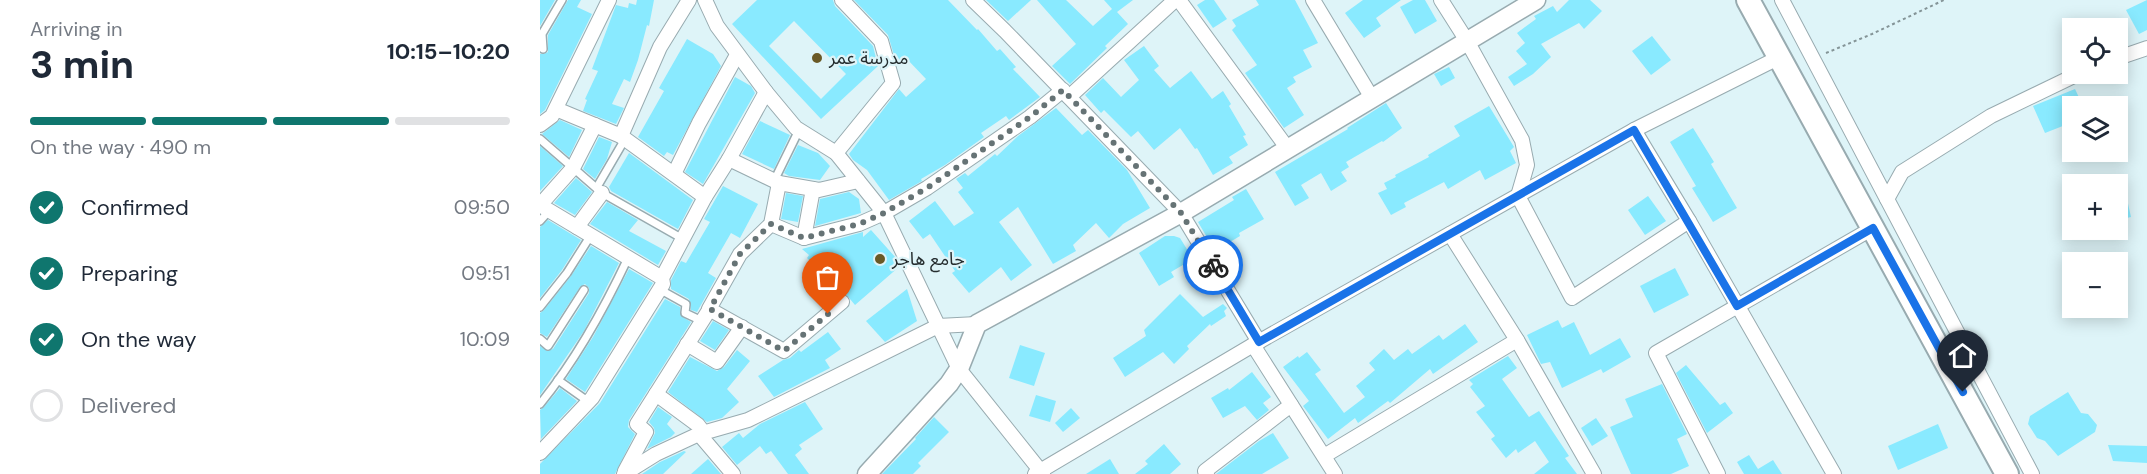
<!DOCTYPE html>
<meta charset="utf-8">
<style>
:root{--surface:#fff;--page:#f6f6f7;--text:#1f2937;--muted:#747a83;--line:#e0e1e3;--accent:#0f766e}
body{margin:0;font-family:"DM Sans","Noto Sans Arabic",sans-serif;background:var(--page);color:var(--text);height:100vh;display:flex;flex-direction:column;font-size:22px;white-space:nowrap}
*{box-sizing:border-box;margin:0}
p{font-size:20px;color:var(--muted)}
.icon{flex:none;width:33px;height:33px;fill:none;stroke:currentColor;stroke-width:2;stroke-linecap:round;stroke-linejoin:round}
.map{position:relative;flex:1;overflow:hidden}
.details{display:flex;flex-direction:column;background:var(--surface);width:540px}
.details>*{flex:none}
.tools{position:absolute;left:1522px;top:18px;display:grid;gap:12px}
.tools a{display:grid;place-items:center;width:66px;height:66px;border-radius:0px;background:var(--surface);box-shadow:0 3px 15px #0003;font-size:30px}
.pin{position:absolute;display:grid;place-items:center;width:51px;height:51px;color:#fff;margin:-62px -26px;border-radius:50% 50% 50% 0;rotate:-45deg;box-shadow:0 0 6px #0007}
.pin .icon{rotate:45deg}
.courier{position:absolute;display:grid;place-items:center;width:60px;height:60px;margin:-30px;border:4px solid #1a73e8;border-radius:50%;background:#fff;color:#222;box-shadow:0 2px 8px #0007}
.headline em{font-style:normal;font-weight:700}
.headline div{display:flex;flex-direction:column-reverse}
.headline{display:flex;align-items:center;justify-content:space-between;height:102px;padding:0 30px}
h1{font-size:39px;font-weight:700;line-height:45px}
.bar{display:grid;grid-template-columns:repeat(4,1fr);gap:9px 6px;align-content:center;height:72px;padding:0 30px}
.bar i{height:8px;border-radius:4px;background:var(--line)}
.bar .active{background:var(--accent)}
.bar p{grid-column:span 4}
ol{padding:0 30px;list-style:none}
li{display:flex;align-items:center;gap:18px;height:66px}
li p{margin-inline-start:auto}
li .icon{padding:6px;border-radius:50%;background:var(--accent);color:#fff;stroke-width:4}
li:last-child{color:var(--muted)}
li i{width:33px;height:33px;border:3px solid var(--line);border-radius:50%}
main{display:flex;flex:1;min-height:0}
.map>svg:first-child{display:block}
.building{fill:#89eaff;fill-rule:evenodd}
.lines{fill:none;stroke-linecap:round;stroke-linejoin:round}
.service-casing{stroke:#98abb0;stroke-width:10}
.minor-casing{stroke:#98abb0;stroke-width:16}
.tertiary-casing{stroke:#98abb0;stroke-width:21}
.primary-casing{stroke:#98abb0;stroke-width:26}
.path{stroke:#849497;stroke-width:2;stroke-dasharray:3 3;stroke-linecap:butt}
.service{stroke:#fff;stroke-width:7}
.minor{stroke:#fff;stroke-width:14}
.tertiary{stroke:#fff;stroke-width:18}
.primary{stroke:#fff;stroke-width:22}
.done{stroke:#667375;stroke-width:6;stroke-dasharray:0 10.8}
.route{stroke:#1a73e8;stroke-width:8}
.poi-dot{fill:#695926;stroke:#def4f8;stroke-width:2}
.labels{text-anchor:middle;stroke-width:4.5;stroke-linejoin:round;paint-order:stroke}
.poi-label{font-size:18px;fill:#252d2f;stroke:#def4f8;text-anchor:start}
</style>
<main>
<section class="details">
<div class="headline"><div><h1>3 min</h1><p>Arriving in</p></div><em>10:15–10:20</em></div>
<div class="bar"><i class="active"></i><i class="active"></i><i class="active"></i><i></i><p>On the way · 490 m</p></div>
<ol>
<li><svg class="icon" aria-label="check" viewBox="0 0 24 24"><path d="M5 12l5 5 9-10"/></svg>Confirmed<p>09:50</p></li>
<li><svg class="icon" aria-label="check" viewBox="0 0 24 24"><path d="M5 12l5 5 9-10"/></svg>Preparing<p>09:51</p></li>
<li><svg class="icon" aria-label="check" viewBox="0 0 24 24"><path d="M5 12l5 5 9-10"/></svg>On the way<p>10:09</p></li>
<li><i></i>Delivered</li>
</ol>
</section>
<div class="map">
<svg width="1607" height="474" viewBox="0 0 1607 474">
<rect width="100%" height="100%" fill="#def4f8"/>
<g class="building">
<path d="M0,0H15L0,26Z"/>
<path d="M28,0H41L37,7L52,14L5,110L0,114V54H4L8,52V35Z"/>
<path d="M97,0H114L109,26L107,25L98,60L90,82L84,79L72,104L84,108L76,124L43,111L47,100L45,99L58,71L52,69L76,5L88,8L89,3L96,5Z"/>
<path d="M217,0H293L295,6L333,46L338,66L281,119L192,24ZM254,21L306,74L281,99L229,46Z"/>
<path d="M314,0H408L437,30L438,29L457,51L460,49L476,67L473,69L500,97L469,120L466,116L441,133L444,137L405,165L381,179L382,181L349,200L327,170L313,160L309,154L359,89L366,97L386,79L366,58L360,62L354,55L348,35Z"/>
<path d="M446,0H491L468,21Z"/>
<path d="M497,0H526L553,26L572,9L564,0H593L577,12L588,24L565,46L567,48L530,84L512,66L536,44Z"/>
<path d="M665,0H674L687,19L673,28L657,5Z"/>
<path d="M716,0H755L778,43L763,50L772,67L753,77L756,82L747,88L764,115L744,128L705,73L717,65L692,30L696,26L692,20L719,5Z"/>
<path d="M823,0H861L836,18L841,26L824,38L805,13Z"/>
<path d="M873,0H885L897,21L875,34L860,7Z"/>
<path d="M1029,0H1050L1062,11L1044,29L1039,23L1001,44L1011,57L993,74L974,86L968,77L987,64L976,51L985,43L977,33L996,19L994,16L1013,6L1017,12Z"/>
<path d="M1607,0V30L1599,34L1586,10Z"/>
<path d="M1112,36L1131,60L1111,75L1092,51Z"/>
<path d="M147,39L173,54L181,66L133,155L127,152L124,156L98,137L124,91L119,88Z"/>
<path d="M604,46L619,66L614,70L630,88L651,71L672,99L683,91L691,104L689,106L706,135L703,136L708,145L689,157L693,163L673,175L657,148L655,149L640,128L614,150L598,131L591,137L564,110L561,113L545,95L563,78L581,97L599,80L584,60Z"/>
<path d="M909,67L915,78L901,86L894,74Z"/>
<path d="M195,77L211,86L215,93L163,184L145,172Z"/>
<path d="M1535,89L1543,106H1533V122L1505,133L1493,106Z"/>
<path d="M846,103L862,128L843,142L842,141L806,162L809,167L801,172L807,181L791,191L781,173L761,185L769,198L755,206L735,172L808,129L807,128Z"/>
<path d="M949,106L974,147L970,151L976,163L945,180L940,170L908,189L904,182L864,203L866,207L851,215L838,193L847,189L844,183L856,177L855,175L889,157L888,155L920,136L914,126Z"/>
<path d="M516,108L542,135L548,130L587,170L610,208L583,224L569,238L556,223L533,245L536,251L513,264L478,207L459,222L492,265L471,281L461,267L429,293L412,273L415,271L390,234L383,239L369,221L395,201L414,226L434,213L418,192L423,188L416,179L425,173L428,176L455,154L457,156L478,136Z"/>
<path d="M20,120L42,130L29,157L2,134Z"/>
<path d="M220,121L250,135L234,169L202,154Z"/>
<path d="M1153,128L1174,162L1171,164L1197,208L1173,222L1152,188L1156,186L1130,142Z"/>
<path d="M59,137L72,142L67,159L55,179L43,169Z"/>
<path d="M258,145L278,153L290,166L280,180L249,176L244,173Z"/>
<path d="M0,146L23,166L0,191Z"/>
<path d="M89,153L153,200L138,229L71,191L69,187Z"/>
<path d="M36,178L52,192L35,215L14,203Z"/>
<path d="M1583,181L1591,217L1578,220V182Z"/>
<path d="M183,186L218,204L200,238L191,233L168,273L176,278L157,312L151,310L149,299L131,289V280L141,261L146,263L170,222L164,219Z"/>
<path d="M706,189L724,219L699,233L700,236L675,251L658,222L694,200L692,197Z"/>
<path d="M309,192L319,199L321,213L275,226L280,199Z"/>
<path d="M246,193L263,196L258,222L241,219Z"/>
<path d="M1108,196L1126,221L1105,235L1088,210Z"/>
<path d="M67,202L98,220L89,231L126,251L118,265L50,224Z"/>
<path d="M8,220L41,240L22,270L0,298V227Z"/>
<path d="M331,230L356,258L360,266L315,305L300,287L287,300L271,284L283,273L267,258L269,255L262,249L323,232V237Z"/>
<path d="M625,236H634L640,238L653,259L631,272L634,277L619,286L599,253Z"/>
<path d="M51,246L79,263L44,331L0,395V346L7,351L13,349L49,293V288L45,284L40,287L7,337L0,333V313L4,310L31,276Z"/>
<path d="M1135,268L1149,295L1114,313L1100,286Z"/>
<path d="M89,269L113,283L45,392L26,379L53,337Z"/>
<path d="M367,289L377,321L345,342L326,321Z"/>
<path d="M640,294L663,317L683,304L687,308L684,311L686,316L671,326L670,324L647,346L649,349L634,364L623,352L585,377L573,358L606,336L604,330Z"/>
<path d="M125,299L140,307L141,316L151,322L89,420L88,427L95,434L75,474H0V464L60,403Z"/>
<path d="M1018,320L1022,328L1034,322L1050,355L1080,338L1091,357L1063,373L1061,369L1022,388L1010,362L1001,364L987,335Z"/>
<path d="M173,321L189,330L175,350L160,341Z"/>
<path d="M925,324L938,342L893,374L890,369L850,403L848,401L818,423L815,418L788,439L763,406L769,401L743,367L758,356L759,358L767,352L781,370L775,374L804,413L825,397L816,386L835,370L829,363L844,349L854,360L868,349L872,354L899,335L903,340Z"/>
<path d="M288,332L301,349L285,360L290,368L234,397L218,376L243,360L250,358L259,350L261,352Z"/>
<path d="M480,345L505,353L494,386L469,378Z"/>
<path d="M197,350L210,361L187,389L199,402L182,418L167,422L128,392L150,357L177,371L184,367Z"/>
<path d="M968,356L977,368L962,379L989,417L999,411L1029,456L1025,458L1037,474H994L1009,462L995,441L978,453L976,449L966,458L951,439L955,436L936,412L945,406L930,387L933,384L929,380Z"/>
<path d="M1146,365L1180,405L1185,402L1193,413L1167,433L1136,373Z"/>
<path d="M712,372L731,397L723,403L729,410L717,420L705,406L683,418L671,398L688,388L689,390Z"/>
<path d="M1122,384L1147,434L1137,439L1149,466L1131,474H1091L1070,427L1093,417L1085,399Z"/>
<path d="M20,388L37,401L1,439L0,410L4,407Z"/>
<path d="M1528,392L1541,413L1548,414L1557,425L1555,432L1518,456L1505,441L1497,438L1488,424L1490,416Z"/>
<path d="M496,395L516,401L510,422L489,416Z"/>
<path d="M265,402L283,429L259,445L262,449L255,455L269,474H248L231,451L226,454L220,446L197,465L182,447L199,433L203,438L220,424Z"/>
<path d="M118,407L132,417L127,424L135,433L131,437L107,449L115,433L114,428L109,422Z"/>
<path d="M531,408L540,418L523,432L515,423Z"/>
<path d="M394,417L409,432L378,463L381,466L373,474H342L376,439L375,438Z"/>
<path d="M1056,418L1068,436L1052,446L1041,428Z"/>
<path d="M1398,424L1408,448L1358,470L1348,446Z"/>
<path d="M733,433L749,458L722,474H676L719,441Z"/>
<path d="M624,444L641,464L630,474H595L608,464L605,461Z"/>
<path d="M1568,445L1607,446V463L1573,461Z"/>
<path d="M144,451L146,452L123,474H102L120,462Z"/>
<path d="M1209,455L1218,469L1233,460L1242,474H1204L1197,462Z"/>
<path d="M168,459L181,474H151Z"/>
<path d="M570,459L579,474H546Z"/>
</g>
<g class="lines">
<defs>
<g id="service">
<path d="M3,49L2,34L22,0"/>
<path d="M0,139L62,193L143,239"/>
<path d="M234,181L259,130"/>
<path d="M57,187L85,139"/>
<path d="M0,221L9,211"/>
<path d="M119,289L146,304L145,313L162,321"/>
<path d="M0,307L27,273L51,235"/>
<path d="M0,339L8,346L44,290"/>
<path d="M18,380L49,402"/>
<path d="M0,404C36,360 64,309 88,258"/>
</g>
<g id="minor">
<path d="M165,0L177,26L226,92L256,128L296,153L344,213L419,369L503,474"/>
<path d="M433,0L465,31L641,213L719,342"/>
<path d="M639,0L748,149"/>
<path d="M773,0L832,98"/>
<path d="M901,0L927,41L982,140L987,165L978,196L1032,298L1149,221L1094,130"/>
<path d="M1242,0L1492,474"/>
<path d="M1578,58L1607,48"/>
<path d="M529,97L635,0"/>
<path d="M16,109L81,136L120,47L149,0"/>
<path d="M0,125L12,116L69,0"/>
<path d="M81,136L165,197"/>
<path d="M296,153L353,83L341,41L302,0"/>
<path d="M189,159L239,183L231,224L200,254L169,309L244,351L302,302"/>
<path d="M134,174L159,123L197,55"/>
<path d="M239,183L279,190L318,181"/>
<path d="M1347,199L1362,172L1451,116L1538,74"/>
<path d="M0,205L122,278"/>
<path d="M0,205L33,168L55,125"/>
<path d="M1149,221L1294,474"/>
<path d="M231,224L264,238L319,224L344,213L387,188L490,117L523,90"/>
<path d="M37,227L62,193"/>
<path d="M910,234L977,340"/>
<path d="M264,238L273,189"/>
<path d="M147,344L177,362L202,327"/>
<path d="M713,345L1094,130L1240,57"/>
<path d="M116,394L158,425L164,433"/>
<path d="M159,434L193,474"/>
<path d="M0,453L52,398L123,284L122,278L165,197L189,159L226,92"/>
<path d="M784,456L977,340L1054,474"/>
<path d="M85,471L106,432L97,424L171,307"/>
<path d="M84,474L116,454L159,434L208,420L398,326L437,324"/>
<path d="M495,474L713,345L795,474"/>
<path d="M667,474L665,471L751,405"/>
<path d="M1178,474L1116,353L1333,228"/>
</g>
<path id="tertiary" d="M327,474L409,384L419,369L437,324L641,213L996,0"/>
<path id="primary" d="M1208,0L1467,474"/>
</defs>
<use href="#service" class="service-casing"/>
<use href="#minor" class="minor-casing"/>
<use href="#tertiary" class="tertiary-casing"/>
<use href="#primary" class="primary-casing"/>
<path class="path" d="M1286,53L1332,34L1404,0"/>
<use href="#service" class="service"/>
<use href="#minor" class="minor"/>
<use href="#tertiary" class="tertiary"/>
<use href="#primary" class="primary"/>
</g>
<g class="lines">
<path class="done" d="M288,314L244,351L170,309L200,254L231,224L264,238L319,224L344,213L387,188L490,117L523,90L641,213L673,265"/>
<path class="route" d="M673,265L719,342L1094,130L1197,306L1333,228L1423,392"/>
</g>
<g class="poi-dot">
<circle cx="277" cy="58" r="6"/>
<circle cx="340" cy="259" r="6"/>
</g>
<g class="labels">
<g class="poi-label">
<text x="289" y="64">مدرسة عمر</text>
<text x="352" y="265">جامع هاجر</text>
</g>
</g>
</svg>
<div class="tools">
<a><svg class="icon" aria-label="locate" viewBox="0 0 24 24"><circle cx="12" cy="12" r="6"/><path d="M12 2v4M12 18v4M2 12h4M18 12h4"/></svg></a>
<a><svg class="icon" aria-label="layers" viewBox="0 0 24 24"><path d="M12 4l9 5-9 5-9-5zM3 14l9 5 9-5"/></svg></a>
<a>+</a>
<a>−</a>
</div>
<div class="pin" style="left:288px;top:314px;background:#ea580c"><svg class="icon" aria-label="bag" viewBox="0 0 24 24"><path d="M5 8h14l-1 12H6zM9 8a3 3 0 0 1 6 0"/></svg></div>
<div class="pin" style="left:1423px;top:392px;background:#1f2937"><svg class="icon" aria-label="home" viewBox="0 0 24 24"><path d="M3 11l9-7 9 7M6 9v11h12V9"/></svg></div>
<div class="courier" style="left:673px;top:265px"><svg class="icon" aria-label="bike" viewBox="0 0 24 24"><circle cx="6" cy="16" r="4"/><circle cx="18" cy="16" r="4"/><path d="M6 16l4-8h5l3 8M10 8l3 8H6M13 5h3"/></svg></div>
</div>
</main>
